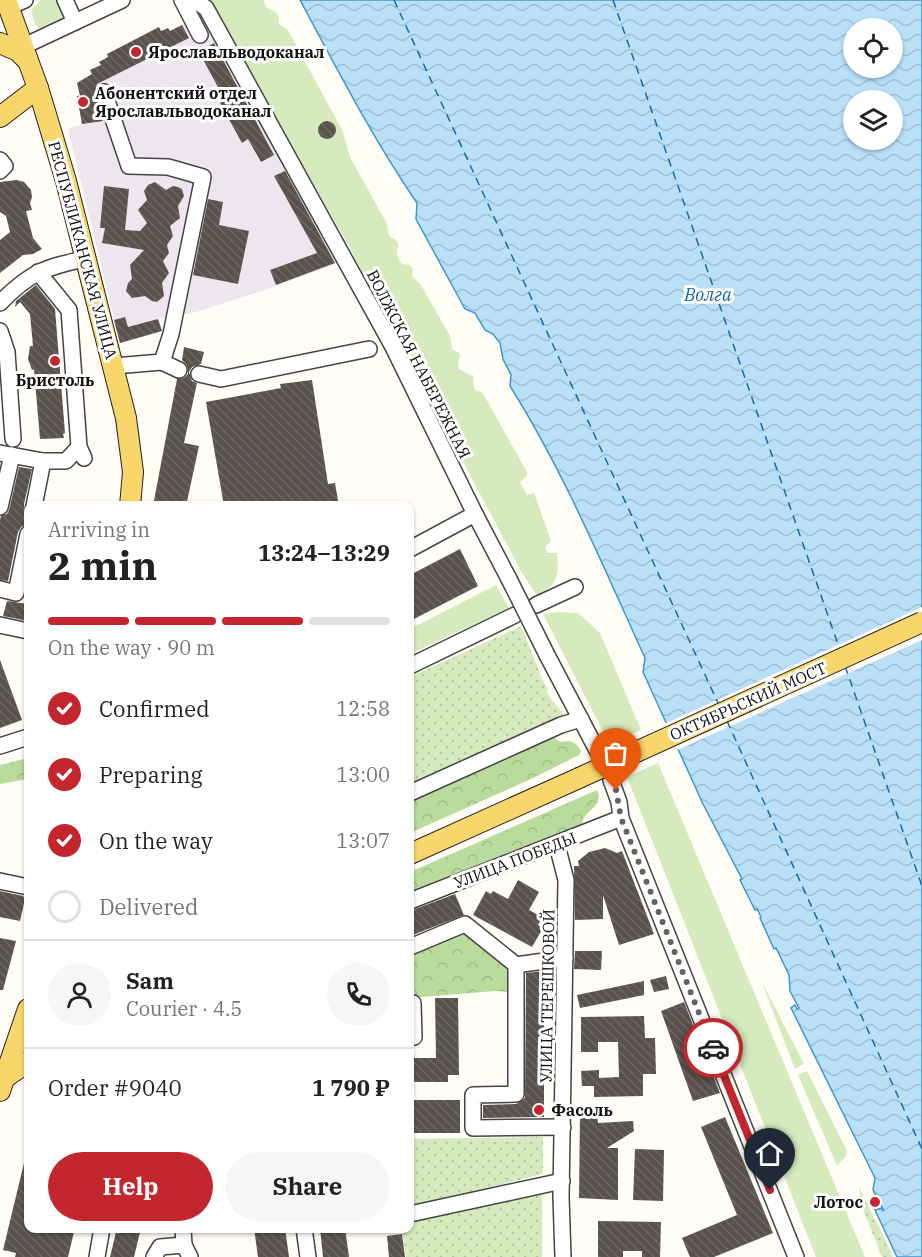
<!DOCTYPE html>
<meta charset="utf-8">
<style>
:root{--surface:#fff;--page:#f6f6f6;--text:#222;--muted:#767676;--line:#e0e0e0;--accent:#c4262e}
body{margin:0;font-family:"IBM Plex Serif",serif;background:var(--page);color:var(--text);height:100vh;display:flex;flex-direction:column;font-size:22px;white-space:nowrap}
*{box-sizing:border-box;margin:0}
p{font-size:20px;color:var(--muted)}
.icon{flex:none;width:33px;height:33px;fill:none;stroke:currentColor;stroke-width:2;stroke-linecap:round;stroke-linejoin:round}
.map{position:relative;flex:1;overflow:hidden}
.panel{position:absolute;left:24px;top:501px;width:390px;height:732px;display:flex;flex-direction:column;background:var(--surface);border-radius:12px;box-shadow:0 2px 4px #0004}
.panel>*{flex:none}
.tools{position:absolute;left:843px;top:18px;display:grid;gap:12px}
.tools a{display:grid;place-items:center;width:60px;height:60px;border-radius:50%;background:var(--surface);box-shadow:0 2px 4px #0004;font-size:30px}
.pin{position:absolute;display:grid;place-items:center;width:51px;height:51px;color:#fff;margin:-62px -26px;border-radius:50% 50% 50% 0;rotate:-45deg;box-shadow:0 0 6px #0007}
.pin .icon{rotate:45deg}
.courier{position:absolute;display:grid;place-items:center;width:60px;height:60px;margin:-30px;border:4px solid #c4262e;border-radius:50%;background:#fff;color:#222;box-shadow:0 2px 8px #0007}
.headline em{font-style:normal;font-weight:700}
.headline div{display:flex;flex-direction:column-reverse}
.headline{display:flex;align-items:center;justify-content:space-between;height:102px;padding:0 24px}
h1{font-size:39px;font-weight:700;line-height:45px}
.bar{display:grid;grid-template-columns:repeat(4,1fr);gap:9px 6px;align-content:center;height:72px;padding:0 24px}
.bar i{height:8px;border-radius:4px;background:var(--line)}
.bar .current{background:var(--accent)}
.bar p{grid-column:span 4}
.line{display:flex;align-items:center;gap:15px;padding:0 24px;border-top:2px solid var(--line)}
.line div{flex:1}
.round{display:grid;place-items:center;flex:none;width:63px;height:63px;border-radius:32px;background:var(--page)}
ol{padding:0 24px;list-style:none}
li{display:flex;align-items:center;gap:18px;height:66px}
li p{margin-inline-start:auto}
li .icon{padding:6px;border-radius:50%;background:var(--accent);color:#fff;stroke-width:4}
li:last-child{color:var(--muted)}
li i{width:33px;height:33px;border:3px solid var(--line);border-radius:50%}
.primary-button{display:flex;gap:12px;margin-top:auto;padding:12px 24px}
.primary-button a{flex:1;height:69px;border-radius:36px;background:var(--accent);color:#fff;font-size:24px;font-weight:700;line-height:69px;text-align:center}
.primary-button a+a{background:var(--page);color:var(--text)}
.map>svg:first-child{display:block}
.industrial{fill:#eee6ef}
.grass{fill:#d5ebbd}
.forest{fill:url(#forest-crowns)}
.park{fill:url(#park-dots)}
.water{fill:url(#water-waves);stroke:#3f96cf;stroke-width:1.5;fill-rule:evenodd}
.pier{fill:#fffdf5}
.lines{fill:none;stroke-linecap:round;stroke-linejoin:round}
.ferry{stroke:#1768a6;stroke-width:1.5;stroke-dasharray:8 6;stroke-linecap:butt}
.building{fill:url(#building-back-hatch)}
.minor-casing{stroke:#444;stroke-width:18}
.major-casing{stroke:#222;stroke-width:22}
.minor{stroke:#fff;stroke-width:15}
.major{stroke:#f9d66b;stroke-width:20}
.minor-bridge-casing{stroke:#444;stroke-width:18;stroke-linecap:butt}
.major-bridge-casing{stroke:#222;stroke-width:22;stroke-linecap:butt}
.minor-bridge{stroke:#fff;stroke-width:15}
.major-bridge{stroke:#f9d66b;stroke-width:20}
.done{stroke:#646461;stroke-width:6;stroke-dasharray:0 10.8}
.route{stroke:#c4262e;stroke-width:8}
.poi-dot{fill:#c4262e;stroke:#fff;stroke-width:2}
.labels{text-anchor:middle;stroke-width:6;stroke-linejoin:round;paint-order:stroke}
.poi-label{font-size:16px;font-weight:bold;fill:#111;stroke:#fff;text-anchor:start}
.street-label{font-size:16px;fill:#111;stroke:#fff}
.water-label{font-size:18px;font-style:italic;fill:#1768a6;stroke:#fff}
</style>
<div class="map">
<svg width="922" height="1257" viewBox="0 0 922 1257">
<defs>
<pattern id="forest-crowns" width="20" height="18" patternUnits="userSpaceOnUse" patternTransform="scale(1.5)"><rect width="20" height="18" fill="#b9dc9c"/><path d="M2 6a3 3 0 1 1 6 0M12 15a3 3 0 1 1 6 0" fill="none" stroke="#9ebc85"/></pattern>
<pattern id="park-dots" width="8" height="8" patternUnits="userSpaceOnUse" patternTransform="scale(1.5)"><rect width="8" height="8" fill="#d5ebbd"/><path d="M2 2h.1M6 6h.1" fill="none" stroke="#b6c8a1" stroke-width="1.8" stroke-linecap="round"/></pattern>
<pattern id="water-waves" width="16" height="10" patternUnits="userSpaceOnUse" patternTransform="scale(1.5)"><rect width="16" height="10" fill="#b9e0f7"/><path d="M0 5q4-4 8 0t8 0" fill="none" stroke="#9ebfd3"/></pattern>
<pattern id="building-back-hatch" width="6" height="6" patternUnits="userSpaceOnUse" patternTransform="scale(1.5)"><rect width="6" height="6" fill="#5a524d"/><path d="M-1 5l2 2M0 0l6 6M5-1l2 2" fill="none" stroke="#6d6662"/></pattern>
</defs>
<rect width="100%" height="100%" fill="#fffdf5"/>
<path class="industrial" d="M204,13L343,261L271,288L196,312L159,319L162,331L120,343L68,129L82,124L77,96L80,95L77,82L92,74L90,70L101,65L99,62L168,28L170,31Z"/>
<g class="grass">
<path d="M41,0H60L68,17L42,30C34,26 32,18 32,9Z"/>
<path d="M207,0H263L267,8C276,12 280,13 279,24L288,30L343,132L350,157L387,224L389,236L396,240L399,245C395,253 397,257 402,264L410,265L413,270L412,276L421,285L450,336L452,349L458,352L460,356L458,362L459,369L474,377L473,383L475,390L482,392L527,472V476L520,482L527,495L534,493L551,541L545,547L547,553H557C559,576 558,584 537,596L522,573L345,239Z"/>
<path d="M496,585L509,608L410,654V629Z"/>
<path d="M559,612L578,613L600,633L641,730L610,745L543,614Z"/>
<path d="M658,763L865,1257H816L627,777Z"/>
<path d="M761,980L804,1064L795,1069Z"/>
<path d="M807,1071L847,1151L846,1156L837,1166L798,1075Z"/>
</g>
<g class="forest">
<path d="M552,736L560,742C570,740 576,741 581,751L579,755L529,780L410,833V799Z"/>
<path d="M28,758V779L0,784V765Z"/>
<path d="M597,790C605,807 583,810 582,824L410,891V872Z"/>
<path d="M467,929L496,959L512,968L510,992L495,991L410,998V953Z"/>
</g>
<g class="park">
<path d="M521,626L543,681L548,689L546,690L550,698L568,719L410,787V677Z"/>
<path d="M543,1137V1174L410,1207V1139Z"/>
<path d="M859,1187L890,1250L893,1257H882L860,1202Z"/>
<path d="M542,1191V1257H406L402,1229L410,1228V1222Z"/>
</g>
<path class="water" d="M300,0H922V1257H897L875,1210L881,1208L884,1211L873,1190L875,1178L791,1008L795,1005L797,1009L799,1008L790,991L789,975L776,948L774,949L760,918L761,917L757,909L755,910L740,880L742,879L703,804L643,672L645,658C603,566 564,472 510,386L511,375L503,359L500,343L493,334L485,330L475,313L465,309L416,219L417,203C373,139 337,69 300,0ZM854,28H892V68H854ZM854,100H892V140H854Z"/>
<path class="pier" d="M922,607V640L677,750L664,724Z"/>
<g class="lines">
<g class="ferry">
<path d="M394,0L718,703"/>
<path d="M613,0L840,650"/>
<path d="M845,666L922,886"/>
<path d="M727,721L922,1149"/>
</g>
</g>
<g class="building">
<path d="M182,25L189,38L97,84L95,95L103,121L82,124L77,96H80L77,83L92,74L90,70L101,65L99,62L108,57L107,54L159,27L161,31L168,28L170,31Z"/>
<path d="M214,43L274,155L261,162L248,139L242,143L220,103L225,100L199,52Z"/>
<circle cx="327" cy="130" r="9"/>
<path d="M285,171L335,263L276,285L270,270L317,253L274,176Z"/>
<path d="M17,180L24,182L31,190L32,197L30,203L32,210L26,211L33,238L42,249L33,254L23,255L0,273V240L10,232L6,216L0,212V182Z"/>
<path d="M155,182L166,190L173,186L178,187L182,189L184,196L178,206L180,218L170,226L173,236L167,245L169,253L163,261L169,273L162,283L164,296L157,302L152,301L145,296L132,298L126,291L128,283L132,279L130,265L144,250L102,243L105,228H100L104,186L129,189L125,230L140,231L147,223L138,210L147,200L144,191L148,185Z"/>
<path d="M208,199L223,202L219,225L249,231L238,284L193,275Z"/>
<path d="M36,285L55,309L65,433L63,434L64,438L40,439L34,369L32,370L28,359L30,346H33L30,314L20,302L15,307L16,301Z"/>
<path d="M125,317L128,327L158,319L162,331L120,343L114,320Z"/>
<path d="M184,347L204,352L201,364L192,367L189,372L192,381L197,383L184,443L199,446L186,506H153L177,379L184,378L188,374L187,365L182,360Z"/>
<path d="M312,380L328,484L335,483L339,506H224L206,402L281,388L280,384Z"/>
<path d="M19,467L32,469L24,504L25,510L28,514L26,525L21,527L18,532L8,581L0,580V520L1,516L7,514L9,510Z"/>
<path d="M460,549L478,586L410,621V575Z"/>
<path d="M7,601L28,604V621L3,616Z"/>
<path d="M0,660L22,720L0,728Z"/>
<path d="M605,848L617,853L622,851L654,934L619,945L603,895V919L575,920L574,866H579L578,861L589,852Z"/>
<path d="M518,880L539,892L529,910L542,917L538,925L543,928L532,947L473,915L486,891L491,894L493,891L508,899Z"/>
<path d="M0,891L23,896L25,899L20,921L0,917Z"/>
<path d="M455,894L464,915L410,936V911Z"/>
<path d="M0,938L16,941L3,990H0Z"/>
<path d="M575,951H602L601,970L574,969Z"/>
<path d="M544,971V1117L483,1118V1105L516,1104L525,1098L526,973Z"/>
<path d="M666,976L669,989L654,992L650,980Z"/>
<path d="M644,981V995L580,1008L577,995Z"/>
<path d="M435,998H458L459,1075H448V1082H410V1058H436Z"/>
<path d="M684,1002L720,1093L693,1101L661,1011Z"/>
<path d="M644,1016L645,1038H655L656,1074H643V1096L594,1097V1086H582L581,1071L599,1070V1078L619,1077L618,1042H598V1052H581V1017Z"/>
<rect x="410" y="1100" width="50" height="33"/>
<path d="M580,1114H597L598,1123L633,1121L634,1131L607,1148H618V1200L579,1198Z"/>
<path d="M725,1117L773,1233L714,1257H690L682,1238L737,1215L701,1127Z"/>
<path d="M635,1149L664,1150L663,1201L633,1200Z"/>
<path d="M25,1159H28V1228H75L68,1257H15L16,1253L3,1250Z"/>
<path d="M598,1221L661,1222L660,1257H642V1251H623V1257H598Z"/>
<path d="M117,1228H141L134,1257H110Z"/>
<path d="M254,1228H285L289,1257H258Z"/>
<path d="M320,1228H345L349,1257H323Z"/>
<path d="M402,1234L405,1257H389L387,1236Z"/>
</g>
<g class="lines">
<defs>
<g id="minor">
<path d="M65,0L75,22"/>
<path d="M182,0L200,35"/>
<path d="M194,0L206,8L393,347L475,514L509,579"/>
<path d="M9,7L25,0"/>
<path d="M24,46L122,0"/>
<path d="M104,92L129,166L168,167L203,177L171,334L162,362L114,366"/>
<path d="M0,160L5,166L0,171"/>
<path d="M38,272L69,310L79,447L84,458"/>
<path d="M0,303C31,271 45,268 87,258"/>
<path d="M0,331L7,352L13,439"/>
<path d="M162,362L179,370"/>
<path d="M199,374L221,379L369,349"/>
<path d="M0,453L43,461H66L79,447"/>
<path d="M34,506L43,461"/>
<path d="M0,507L12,455"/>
<path d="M410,549L475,514"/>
<path d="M0,589L16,593L28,534"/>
<path d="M536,605L575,587"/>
<path d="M0,625L28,631"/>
<path d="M547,655L599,754"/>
<path d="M410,666L515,615"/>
<path d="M0,746L28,737"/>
<path d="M611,780L619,802L621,818L796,1257"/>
<path d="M410,793L561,725L581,719"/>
<path d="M557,845L566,880L561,1197L563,1257"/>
<path d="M0,881L28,887"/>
<path d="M410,901L621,818"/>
<path d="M410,947L465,924L516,965"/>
<path d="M410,1038L414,1037L413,1003"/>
<path d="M563,1127L473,1128V1095L516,1094V965L565,958"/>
<path d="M410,1214L562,1181"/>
<path d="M183,1228L184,1245L190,1257"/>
<path d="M304,1228L308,1257"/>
<path d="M97,1257L102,1228"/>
<path d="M154,1257L160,1247L184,1245"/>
</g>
<g id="major">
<path d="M6,0L38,88L66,181L126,418L133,472L130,506"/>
<path d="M0,43L18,51L28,61"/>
<path d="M0,117L38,88"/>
<path d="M410,854L579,778"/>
<path d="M0,1081L28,1062"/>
<path d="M0,1091L28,1009"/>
</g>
</defs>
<use href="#minor" class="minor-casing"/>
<use href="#major" class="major-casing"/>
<use href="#minor" class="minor"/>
<use href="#major" class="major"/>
<defs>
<path id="minor-bridge" d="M509,579L547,655"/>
<path id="major-bridge" d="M579,778L922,622"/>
</defs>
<use href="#minor-bridge" class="minor-bridge-casing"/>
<use href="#major-bridge" class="major-bridge-casing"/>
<use href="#minor-bridge" class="minor-bridge"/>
<use href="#major-bridge" class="major-bridge"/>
</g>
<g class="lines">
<path class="done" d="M616,790L621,818L713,1048"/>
<path class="route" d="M713,1048L770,1190"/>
</g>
<g class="poi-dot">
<circle cx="136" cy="52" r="6"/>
<circle cx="83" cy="102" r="6"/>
<circle cx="55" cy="361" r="6"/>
<circle cx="539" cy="1110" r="6"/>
<circle cx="875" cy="1202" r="6"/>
</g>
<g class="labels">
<g class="poi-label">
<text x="148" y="58">Ярославльводоканал</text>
<text x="95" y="99">Абонентский отдел<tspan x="95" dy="18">Ярославльводоканал</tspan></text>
<text x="55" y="386" text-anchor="middle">Бристоль</text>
<text x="551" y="1116">Фасоль</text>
<text x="863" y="1208" text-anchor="end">Лотос</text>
</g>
<g class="street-label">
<text transform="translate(83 250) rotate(75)" y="6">РЕСПУБЛИКАНСКАЯ УЛИЦА</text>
<text transform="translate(419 364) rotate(63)" y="6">ВОЛЖСКАЯ НАБЕРЕЖНАЯ</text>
<text transform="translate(748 701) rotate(-24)" y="6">ОКТЯБРЬСКИЙ МОСТ</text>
<text transform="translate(515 860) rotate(-21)" y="6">УЛИЦА ПОБЕДЫ</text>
<text transform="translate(547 996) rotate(-89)" y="6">УЛИЦА ТЕРЕШКОВОЙ</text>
</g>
<g class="water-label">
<text x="708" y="301">Волга</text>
</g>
</g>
</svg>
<div class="tools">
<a><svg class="icon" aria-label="locate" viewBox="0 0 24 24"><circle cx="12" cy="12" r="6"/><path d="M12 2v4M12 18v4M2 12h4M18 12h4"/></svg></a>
<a><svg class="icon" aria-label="layers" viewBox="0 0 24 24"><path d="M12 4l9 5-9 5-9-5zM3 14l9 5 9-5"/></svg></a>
</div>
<div class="pin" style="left:616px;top:790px;background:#ea580c"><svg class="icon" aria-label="bag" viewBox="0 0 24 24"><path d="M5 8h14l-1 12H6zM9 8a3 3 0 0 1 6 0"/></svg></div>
<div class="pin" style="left:770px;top:1190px;background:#1f2937"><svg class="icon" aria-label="home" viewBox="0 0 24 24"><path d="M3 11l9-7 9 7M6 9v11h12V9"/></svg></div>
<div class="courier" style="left:713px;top:1048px"><svg class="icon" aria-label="car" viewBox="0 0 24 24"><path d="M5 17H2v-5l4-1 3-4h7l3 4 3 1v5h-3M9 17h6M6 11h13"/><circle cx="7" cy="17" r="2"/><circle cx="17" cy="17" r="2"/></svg></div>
<section class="panel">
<div class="headline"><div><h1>2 min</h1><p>Arriving in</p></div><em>13:24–13:29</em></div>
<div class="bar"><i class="current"></i><i class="current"></i><i class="current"></i><i></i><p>On the way · 90 m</p></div>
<ol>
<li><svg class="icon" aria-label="check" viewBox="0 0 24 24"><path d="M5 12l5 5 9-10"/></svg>Confirmed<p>12:58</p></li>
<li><svg class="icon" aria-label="check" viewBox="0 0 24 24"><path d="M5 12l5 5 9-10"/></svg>Preparing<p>13:00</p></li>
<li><svg class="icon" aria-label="check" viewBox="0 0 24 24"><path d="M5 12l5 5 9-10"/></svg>On the way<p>13:07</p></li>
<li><i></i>Delivered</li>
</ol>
<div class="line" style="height:108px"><a class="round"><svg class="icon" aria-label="person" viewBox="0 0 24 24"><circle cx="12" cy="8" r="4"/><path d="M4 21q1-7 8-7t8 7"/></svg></a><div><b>Sam</b><p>Courier · 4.5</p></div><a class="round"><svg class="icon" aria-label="phone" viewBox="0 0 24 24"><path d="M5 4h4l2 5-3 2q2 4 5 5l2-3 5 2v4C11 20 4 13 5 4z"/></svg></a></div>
<div class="line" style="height:78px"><div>Order #9040</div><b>1 790 ₽</b></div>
<div class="primary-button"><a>Help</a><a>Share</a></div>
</section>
</div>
